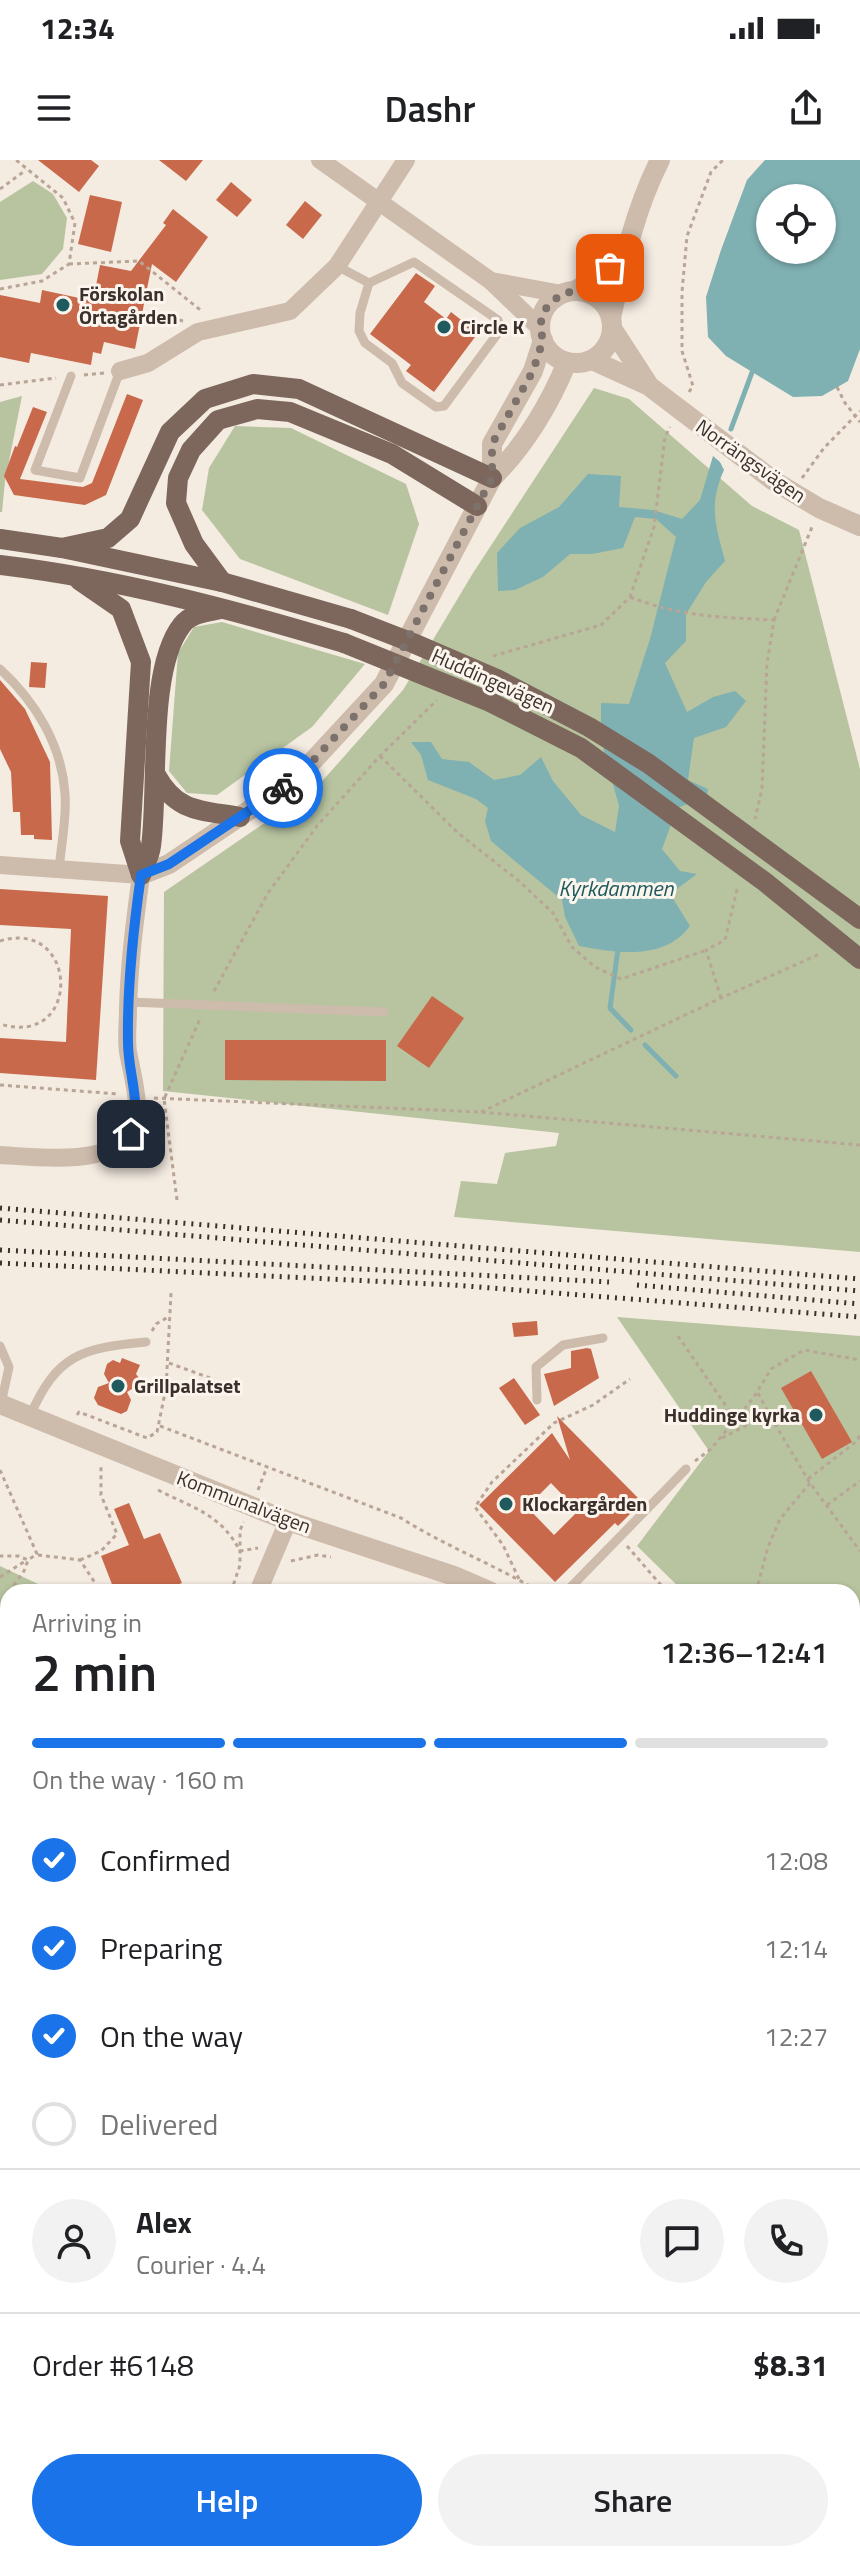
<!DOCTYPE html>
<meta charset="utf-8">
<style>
:root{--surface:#fff;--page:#f2f2f2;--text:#202124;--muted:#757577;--line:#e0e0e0;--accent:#1a73e8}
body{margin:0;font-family:"Titillium Web",sans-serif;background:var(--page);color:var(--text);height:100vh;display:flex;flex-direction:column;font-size:30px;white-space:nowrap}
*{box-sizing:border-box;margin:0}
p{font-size:26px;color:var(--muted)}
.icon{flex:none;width:44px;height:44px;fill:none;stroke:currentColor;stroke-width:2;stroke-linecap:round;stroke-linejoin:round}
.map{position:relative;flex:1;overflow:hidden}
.drawer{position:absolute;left:0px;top:1424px;width:860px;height:978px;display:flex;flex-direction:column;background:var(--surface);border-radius:24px 24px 0 0;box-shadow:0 2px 6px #0004}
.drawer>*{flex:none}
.tools{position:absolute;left:756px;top:24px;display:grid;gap:16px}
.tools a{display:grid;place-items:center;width:80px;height:80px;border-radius:50%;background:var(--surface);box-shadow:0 2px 6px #0004;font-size:40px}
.pin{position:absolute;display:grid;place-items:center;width:68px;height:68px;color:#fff;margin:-34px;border-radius:16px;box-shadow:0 4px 12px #0006}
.courier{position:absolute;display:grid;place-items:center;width:80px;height:80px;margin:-40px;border:6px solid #1a73e8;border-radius:50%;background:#fff;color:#222;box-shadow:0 2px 10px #0007}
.summary em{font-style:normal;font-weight:600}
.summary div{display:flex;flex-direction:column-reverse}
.summary{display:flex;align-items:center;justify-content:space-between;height:136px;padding:0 32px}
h1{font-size:52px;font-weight:600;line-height:60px}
.bar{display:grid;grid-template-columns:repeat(4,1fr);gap:12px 8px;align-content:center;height:96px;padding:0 32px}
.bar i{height:10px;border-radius:6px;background:var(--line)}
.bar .on{background:var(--accent)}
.bar p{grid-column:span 4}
.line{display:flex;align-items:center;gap:20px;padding:0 32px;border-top:2px solid var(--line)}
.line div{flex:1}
.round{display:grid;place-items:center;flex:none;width:84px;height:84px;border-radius:42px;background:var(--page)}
ol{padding:0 32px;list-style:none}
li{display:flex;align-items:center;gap:24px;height:88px}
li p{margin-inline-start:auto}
li .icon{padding:8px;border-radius:50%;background:var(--accent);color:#fff;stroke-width:4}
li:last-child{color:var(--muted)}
li i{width:44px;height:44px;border:4px solid var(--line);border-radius:50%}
.button{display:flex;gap:16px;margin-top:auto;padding:16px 32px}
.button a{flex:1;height:92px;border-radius:48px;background:var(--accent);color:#fff;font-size:32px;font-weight:600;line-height:92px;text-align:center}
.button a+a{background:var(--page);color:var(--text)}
.status{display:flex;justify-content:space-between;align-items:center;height:56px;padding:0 40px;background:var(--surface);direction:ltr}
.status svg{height:22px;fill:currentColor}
header{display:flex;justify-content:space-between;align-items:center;height:104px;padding:0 32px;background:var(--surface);font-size:36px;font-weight:600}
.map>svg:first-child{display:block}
.green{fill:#b8c4a0}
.water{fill:#7fb0b2;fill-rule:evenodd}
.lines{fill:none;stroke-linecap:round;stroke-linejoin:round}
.stream{stroke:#7fb0b2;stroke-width:5}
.building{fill:#c8694b;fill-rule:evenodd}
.path{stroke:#b9a596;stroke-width:3;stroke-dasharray:4 4;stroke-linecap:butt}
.service{stroke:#cdbbac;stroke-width:9}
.minor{stroke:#cdbbac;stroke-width:18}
.tertiary{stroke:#cdbbac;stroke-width:20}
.primary{stroke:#7d675c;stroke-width:20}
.rail{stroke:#3b302b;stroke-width:5;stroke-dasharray:2 6;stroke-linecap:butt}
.primary-bridge{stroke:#7d675c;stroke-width:20}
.done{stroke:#7c716b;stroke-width:8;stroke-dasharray:0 14.4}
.route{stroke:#1a73e8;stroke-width:10}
.poi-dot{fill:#1f5a5e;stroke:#fbf5ee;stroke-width:3}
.labels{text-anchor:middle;stroke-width:6;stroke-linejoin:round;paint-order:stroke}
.poi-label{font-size:20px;font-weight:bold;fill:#3b302b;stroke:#fbf5ee;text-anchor:start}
.street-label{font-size:20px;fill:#3b302b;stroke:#fbf5ee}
.water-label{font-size:22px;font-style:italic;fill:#1f5a5e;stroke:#fbf5ee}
</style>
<div class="status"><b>12:34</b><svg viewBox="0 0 49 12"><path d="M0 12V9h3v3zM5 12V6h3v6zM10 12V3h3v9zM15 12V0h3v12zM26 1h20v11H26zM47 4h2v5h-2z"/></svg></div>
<header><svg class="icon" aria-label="menu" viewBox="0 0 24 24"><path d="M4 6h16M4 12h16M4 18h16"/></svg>Dashr<svg class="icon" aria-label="share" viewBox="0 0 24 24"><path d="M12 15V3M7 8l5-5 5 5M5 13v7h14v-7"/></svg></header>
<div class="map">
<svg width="860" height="2401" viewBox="0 0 860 2401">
<rect width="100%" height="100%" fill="#f4ebe1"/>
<g class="green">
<path d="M33,21L53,34L67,58L63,89L42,114L0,120V42Z"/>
<path d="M594,228L629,239L752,346L799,370L860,609V1092L454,1057L461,1021L497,1024L505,993L556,986L559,973L163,931L164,732L317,627L403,530L473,413Z"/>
<path d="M22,236L5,321L2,352H0V242Z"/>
<path d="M235,266L291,268L406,324L419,364L388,455L240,399L202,350L209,308Z"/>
<path d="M222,462L365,504L312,567L217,635L187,633L169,611L178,493L194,467Z"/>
<path d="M617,1157L860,1176V1486L852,1483V1432H684L637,1386L709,1291Z"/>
<path d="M0,1406L55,1432H8V1966H0Z"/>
<path d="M860,2317V2401H796L798,2394H852V2321Z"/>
</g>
<g class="water">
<path d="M765,0H860V189L848,221L822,236L793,237L726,196L708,177L706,137L721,90L747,20ZM770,38H822V90H770Z"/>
<path d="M713,296L720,302L724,310C708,345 716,366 725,401L706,422L686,454V481L665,503L687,552L713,537L735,531L746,541L726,567L694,578L688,620L708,629L707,637L677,648L662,689L680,711L697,714L678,728L672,737L690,766C664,801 617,793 579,786L565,757L562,740L491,681L485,661L488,648L476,639L428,620L421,595L411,582H431L442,599L469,602L494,620L520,615L541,597L553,621L581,655L615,672L619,646L601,580V543L629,544L650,479L676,377L656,359L635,357L623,388L592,394H570L543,417L515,430L498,431L497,393L520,368L559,347L588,314L621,316L619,347L653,350L682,359L700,340Z"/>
</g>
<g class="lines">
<g class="stream">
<path d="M731,269L754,207"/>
<path d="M618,789L610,848L631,870"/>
<path d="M645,885L676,916"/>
</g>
</g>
<g class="building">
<path d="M38,0H91L99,6L79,32Z"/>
<path d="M159,0H203L186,21Z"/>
<path d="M231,22L252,40L237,57L216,40Z"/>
<path d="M90,35L122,42L111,92L78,84Z"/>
<path d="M305,41L322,55L303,79L286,65Z"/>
<path d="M173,49L208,77L176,122L152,104L135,189L104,182L101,194L93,192L91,205L31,193L29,203L0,197V135L40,143L42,130L93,141L100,105L131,111L166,65L163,63Z"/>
<path d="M416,113L435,126L424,142L446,159L451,152L478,173L434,232L406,211L411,205L370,174Z"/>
<path d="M127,234L143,240L106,335L85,345L14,335L4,316L15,286L17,287L33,247L47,252L20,319L83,327L92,323Z"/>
<path d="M31,502L47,503L45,528L29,527Z"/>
<path d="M0,520L25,549L50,602L52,680L34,679V675H21L20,652H13L11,612L0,589Z"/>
<path d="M0,729L108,736L96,920L0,913V878L66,882L71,769L0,765Z"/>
<path d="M432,836L464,858L429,908L397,886Z"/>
<path d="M225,880H386V921L225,920Z"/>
<path d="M537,1161L538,1175L514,1177L512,1163Z"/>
<path d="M587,1188L591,1189L599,1218L554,1246L544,1214L571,1208V1191Z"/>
<path d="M122,1198L140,1205L136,1214L140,1219L137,1226L127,1232L131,1240L127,1251L121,1254L98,1245L94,1238L98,1227L109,1223L104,1214L107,1204L113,1200L120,1203Z"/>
<path d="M811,1211L852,1282L822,1299L781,1228Z"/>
<path d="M514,1218L540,1255L525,1265L499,1228Z"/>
<path d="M557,1256L642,1342L618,1366L615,1363L555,1422L479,1345L552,1273L570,1300ZM551,1323L578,1351L554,1375L527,1347Z"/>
<path d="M129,1343L144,1379L160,1373L182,1423L158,1432H115L101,1396L129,1385L114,1349Z"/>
</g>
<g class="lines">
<g class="path">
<path d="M0,29L26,10"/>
<path d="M69,104L139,101L203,152"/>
<path d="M0,129L42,121L69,104L75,63L63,38L16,0"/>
<path d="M156,154L183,161"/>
<path d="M84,215L104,213"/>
<path d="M0,225L56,218"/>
<path d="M837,227L845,243L860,262"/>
<path d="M689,232L693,226L682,191V132L687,76L711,12L723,0"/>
<path d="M802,318L824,288L860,251"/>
<path d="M630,437C681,457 720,457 774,460L767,503L762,629L755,659"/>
<path d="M774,460L812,367"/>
<path d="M493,496L601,465L630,437L654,367L665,277L670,267"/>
<path d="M380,596L458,673L519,721L553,753L572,787L595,807L621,819L704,791"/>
<path d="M0,781C79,757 83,889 0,864"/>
<path d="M214,831L268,733L317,666L380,596L437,540"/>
<path d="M721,838L706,790L725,780L738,725"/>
<path d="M0,925L118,934"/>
<path d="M154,938L480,952L860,985"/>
<path d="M481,952L721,838L822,793"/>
<path d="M177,1040L164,939L200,859"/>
<path d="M152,1171L156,1164L170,1156"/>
<path d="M678,1176L735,1259"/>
<path d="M169,1203L210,1218"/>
<path d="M758,1233L769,1254"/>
<path d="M77,1255L79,1252L147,1278L157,1272L166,1228L171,1133"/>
<path d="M160,1266L401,1358C445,1386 495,1405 540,1432"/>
<path d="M722,1278L769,1254L810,1323L860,1391"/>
<path d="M695,1301L711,1289L754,1237L771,1209L804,1190L860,1200"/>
<path d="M0,1310L37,1394L28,1400L18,1396H0"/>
<path d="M808,1319L857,1281L860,1275"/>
<path d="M158,1330C193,1348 221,1354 240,1391L258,1388"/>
<path d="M258,1330L267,1307"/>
<path d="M827,1345L860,1321"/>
<path d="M627,1386L667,1432"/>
<path d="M38,1395L80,1400L101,1432"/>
<path d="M80,1400L101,1391L117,1374L101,1335V1307"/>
<path d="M291,1401L318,1395L331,1397"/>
<path d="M0,1417L27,1400"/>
<path d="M519,1419L503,1385L475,1347L492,1322L554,1263L593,1245L630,1219"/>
<path d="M9,1432L24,1411L28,1400"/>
<path d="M231,1432L240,1405V1370L244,1362"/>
<path d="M756,1432L768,1387L780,1359L810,1323"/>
<path d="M0,1473L8,1434"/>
<path d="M852,1497L860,1499"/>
<path d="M0,1585L8,1584"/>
<path d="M852,1726L860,1734"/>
<path d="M0,1763L8,1766"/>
<path d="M0,1963L8,1965"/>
<path d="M0,2071L8,2047"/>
<path d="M852,2177L860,2182"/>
<path d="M852,2276L860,2261"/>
<path d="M777,2394L782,2401"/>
</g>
<g class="service">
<path d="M337,106L369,123L360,153L359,171L365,183L392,203L402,223L436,247L444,246L498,173L500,167L498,160L414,102L369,123"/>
<path d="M71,216L35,310L80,318L120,211"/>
<path d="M0,509C35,541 62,585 65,634C67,658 61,685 59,710"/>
<path d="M129,842L384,852"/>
<path d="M0,1186L9,1207L1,1244"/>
<path d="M537,1240L536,1207L563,1185L603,1178"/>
<path d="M30,1256C57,1194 82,1188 146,1182"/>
<path d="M566,1432L686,1309"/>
<path d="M852,1981L855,1976L860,1974"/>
<path d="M852,2004L860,2028"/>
<path d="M378,2394V2401"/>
<path d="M202,2401L203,2394"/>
<path d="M501,2401L503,2394"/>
</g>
<g class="minor">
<path d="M320,0L491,121L540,168"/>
<path d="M491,121L562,134"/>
<path d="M120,211L148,203L198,172L290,151L337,106L406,0"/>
<path d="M0,705L141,715C135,760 129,804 128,849C128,863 126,878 128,892C132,914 145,957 130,976C105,1006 35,997 0,995"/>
<path d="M258,1432L288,1361"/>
<path d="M852,1588L860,1595"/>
<path d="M852,2085L860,2078"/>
<path d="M0,2183L8,2150"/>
<path d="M571,2394L574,2401"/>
<path d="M241,2401L243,2394"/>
<path d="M274,2401L275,2394"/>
<path d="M642,2401L651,2394"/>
</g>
<g class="tertiary">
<path d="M574,131L596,119L624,98"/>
<circle cx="576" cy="167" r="36"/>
<path d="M611,158C623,104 635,49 660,0"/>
<path d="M613,170L648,224"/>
<path d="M592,200L649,226L774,321L819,348L860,366"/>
<path d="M492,318V284L533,211L543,180"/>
<path d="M141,715L169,704L297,618L384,524L492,318C524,287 550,244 567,202"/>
<path d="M0,1244L288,1361L454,1416L491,1432"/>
<path d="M852,1768L860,1776"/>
</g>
<g class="primary">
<path d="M0,379L62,388L222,422L351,459"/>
<path d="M62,388L108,378L130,359L170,272L205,239L253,224L299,229L492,318"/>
<path d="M0,405C118,419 231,449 344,483"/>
<path d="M79,420L121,449L141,502L130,681L141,715"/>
<path d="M222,422L194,384L176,343L178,318L191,290L218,260L257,249L290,252L392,294L477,346"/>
<path d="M156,615C177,653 201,650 240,657"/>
<path d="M141,715C144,706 150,696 151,686C159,629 147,509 182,465C191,453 207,452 221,449"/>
</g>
<g class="rail">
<path d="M0,1048L860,1119"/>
<path d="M0,1060L860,1131"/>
<path d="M0,1090L609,1122"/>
<path d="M0,1103L453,1125L860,1157"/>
<path d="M637,1125L860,1144"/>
</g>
<g class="primary-bridge">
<path d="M351,459L413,483L499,520L589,567L649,604L860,759"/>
<path d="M344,483L490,542L581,588L765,722L860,799"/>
</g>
</g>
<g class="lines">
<path class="done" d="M283,628L297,618L384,524L492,318V284L533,211L543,180L540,168L542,156L548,145L562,134L574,131L610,108"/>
<path class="route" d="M131,974C142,940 128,916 128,882C127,826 133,771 141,715L169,704L283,628"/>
</g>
<g class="poi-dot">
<circle cx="63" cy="145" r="8"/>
<circle cx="444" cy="167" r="8"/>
<circle cx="118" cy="1226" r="8"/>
<circle cx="816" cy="1255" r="8"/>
<circle cx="506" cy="1344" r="8"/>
</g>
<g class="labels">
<g class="poi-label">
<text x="79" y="141">Förskolan<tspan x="79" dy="23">Örtagården</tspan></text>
<text x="460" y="174">Circle K</text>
<text x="134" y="1233">Grillpalatset</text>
<text x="800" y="1262" text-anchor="end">Huddinge kyrka</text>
<text x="522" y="1351">Klockargården</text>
</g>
<g class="street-label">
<text transform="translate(751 301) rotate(35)" y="7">Norrängsvägen</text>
<text transform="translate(493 521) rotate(24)" y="7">Huddingevägen</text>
<text transform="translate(244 1342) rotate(21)" y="7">Kommunalvägen</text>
</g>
<g class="water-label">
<text x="616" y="736">Kyrkdammen</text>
</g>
</g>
</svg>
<div class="tools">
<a><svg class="icon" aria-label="locate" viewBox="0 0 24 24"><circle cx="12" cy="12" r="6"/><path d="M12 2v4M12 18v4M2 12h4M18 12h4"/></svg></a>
</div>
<div class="pin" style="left:610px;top:108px;background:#ea580c"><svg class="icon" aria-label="bag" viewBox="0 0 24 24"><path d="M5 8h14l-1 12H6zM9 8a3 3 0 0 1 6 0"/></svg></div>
<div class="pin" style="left:131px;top:974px;background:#1f2937"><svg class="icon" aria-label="home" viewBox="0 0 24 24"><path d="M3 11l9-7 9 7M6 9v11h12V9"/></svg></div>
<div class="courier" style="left:283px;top:628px"><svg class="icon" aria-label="bike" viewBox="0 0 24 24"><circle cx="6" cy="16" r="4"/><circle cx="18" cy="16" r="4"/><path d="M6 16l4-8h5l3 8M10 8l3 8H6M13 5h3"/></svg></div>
<section class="drawer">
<div class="summary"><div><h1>2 min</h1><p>Arriving in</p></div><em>12:36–12:41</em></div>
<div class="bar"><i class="on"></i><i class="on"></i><i class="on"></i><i></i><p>On the way · 160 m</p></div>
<ol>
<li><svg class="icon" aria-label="check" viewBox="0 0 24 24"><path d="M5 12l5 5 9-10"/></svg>Confirmed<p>12:08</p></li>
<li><svg class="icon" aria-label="check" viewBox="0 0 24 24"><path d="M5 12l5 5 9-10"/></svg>Preparing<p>12:14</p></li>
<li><svg class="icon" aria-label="check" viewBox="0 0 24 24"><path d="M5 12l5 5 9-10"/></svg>On the way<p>12:27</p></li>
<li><i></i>Delivered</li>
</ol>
<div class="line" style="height:144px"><a class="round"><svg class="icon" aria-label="person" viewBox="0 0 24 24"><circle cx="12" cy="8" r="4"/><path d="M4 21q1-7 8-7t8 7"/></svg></a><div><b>Alex</b><p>Courier · 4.4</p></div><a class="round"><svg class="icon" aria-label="chat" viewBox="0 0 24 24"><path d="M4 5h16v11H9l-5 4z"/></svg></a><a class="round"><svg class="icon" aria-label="phone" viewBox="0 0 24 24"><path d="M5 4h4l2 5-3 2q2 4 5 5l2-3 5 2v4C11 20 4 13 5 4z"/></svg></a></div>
<div class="line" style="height:104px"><div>Order #6148</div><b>$8.31</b></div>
<div class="button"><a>Help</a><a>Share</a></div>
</section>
</div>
